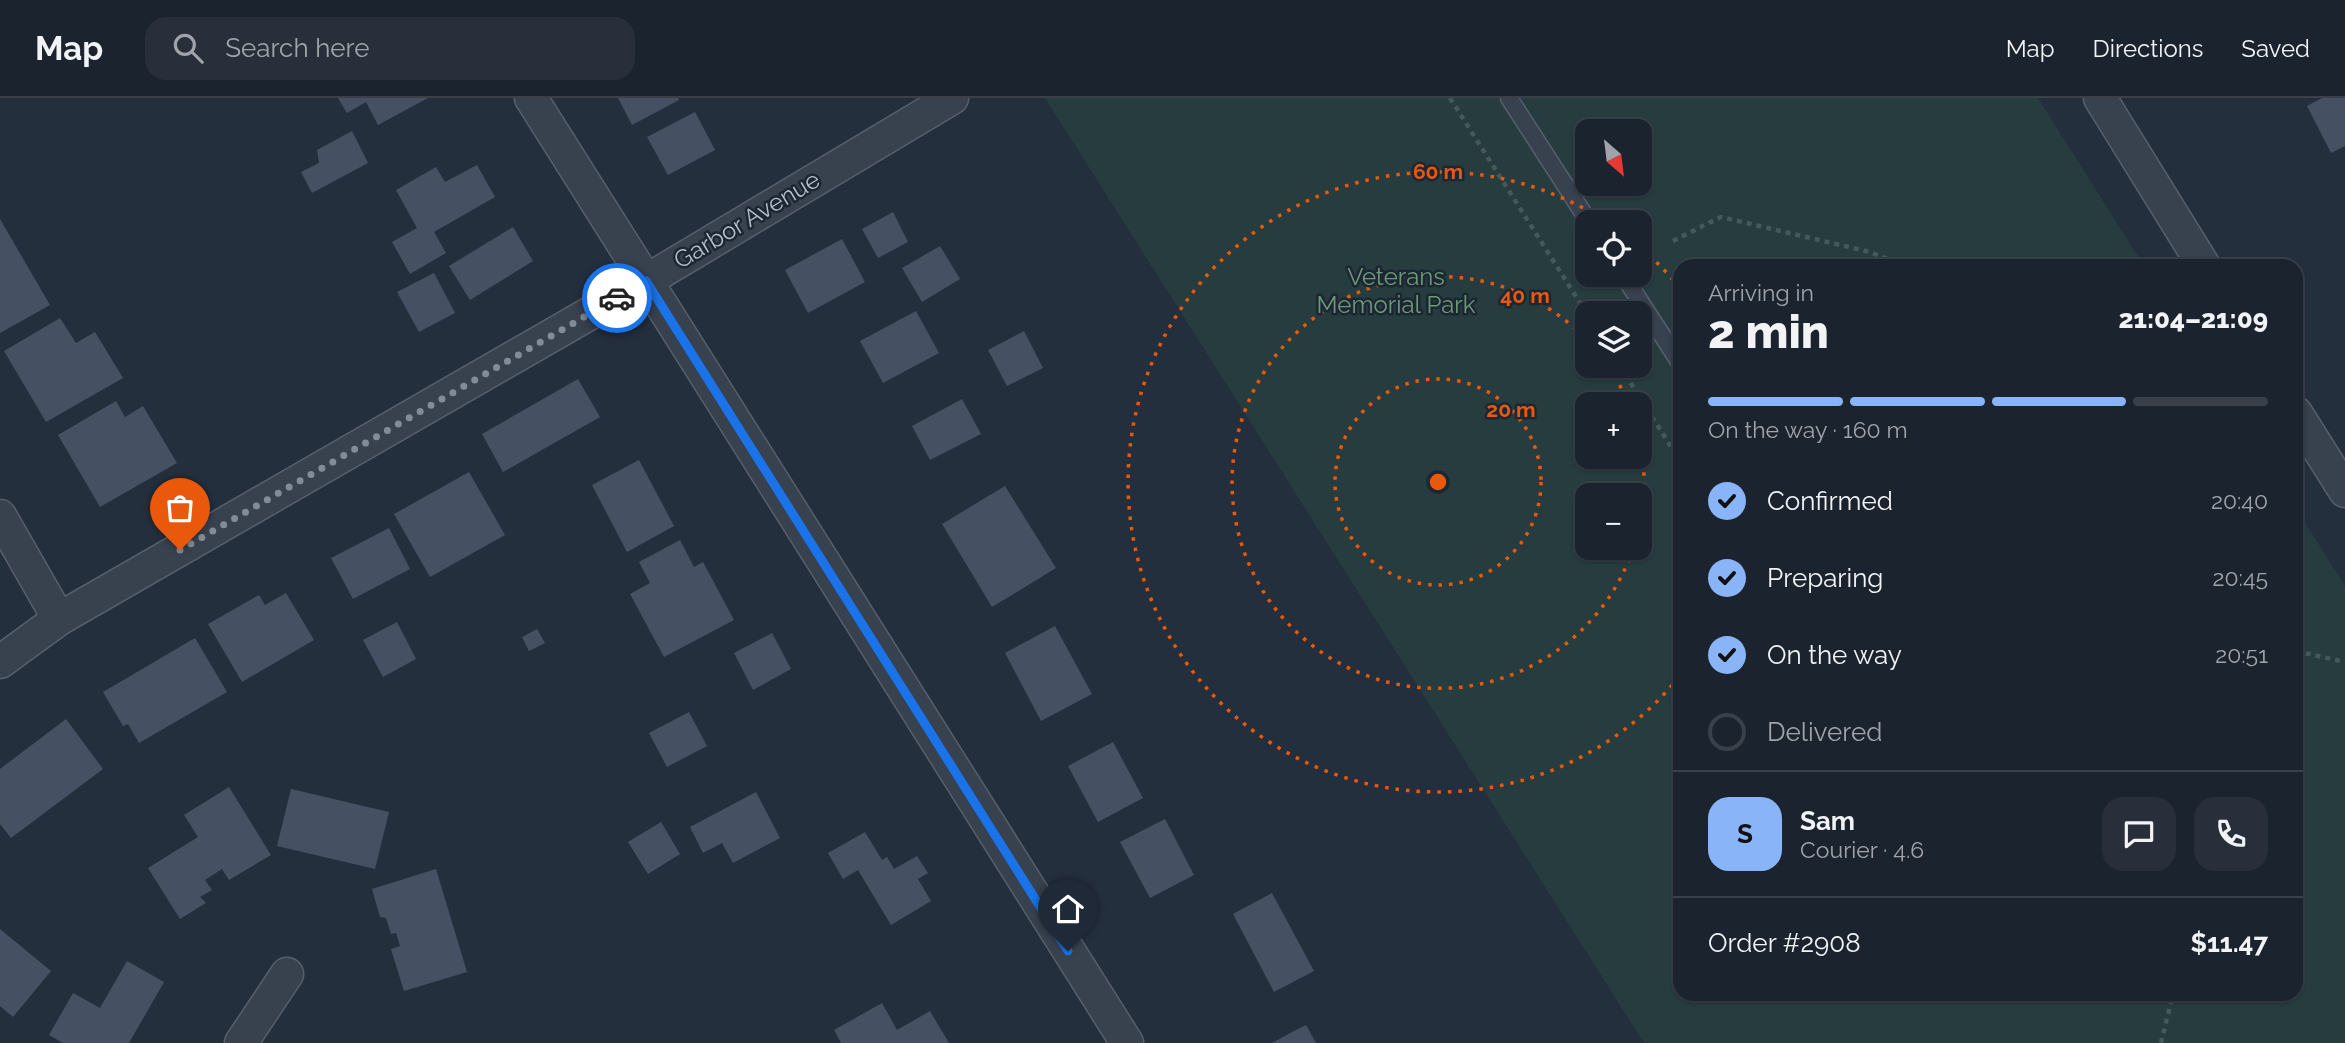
<!DOCTYPE html>
<meta charset="utf-8">
<style>
:root{--surface:#1b232e;--page:#282f3a;--text:#f1f3f6;--muted:#a0a4aa;--line:#39404a;--accent:#8ab4f8}
body{margin:0;font-family:Raleway,sans-serif;background:var(--page);color:var(--text);height:100vh;display:flex;flex-direction:column;font-size:26px;white-space:nowrap}
*{box-sizing:border-box;margin:0}
p{font-size:23px;color:var(--muted)}
.icon{flex:none;width:38px;height:38px;fill:none;stroke:currentColor;stroke-width:2;stroke-linecap:round;stroke-linejoin:round}
.map{position:relative;flex:1;overflow:hidden}
.panel{position:absolute;left:1673px;top:161px;width:630px;height:742px;display:flex;flex-direction:column;background:var(--surface);border-radius:21px;box-shadow:0 2px 5px #0004,0 0 0 2px var(--line)}
.panel>*{flex:none}
.needle{width:46px;rotate:152deg}
.fabs{position:absolute;left:1575px;top:21px;display:grid;gap:14px}
.fabs a{display:grid;place-items:center;width:77px;height:77px;border-radius:14px;background:var(--surface);box-shadow:0 2px 5px #0004,0 0 0 2px var(--line);font-size:35px}
.pin{position:absolute;display:grid;place-items:center;width:60px;height:60px;color:#fff;margin:-72px -30px;border-radius:50% 50% 50% 0;rotate:-45deg;box-shadow:0 0 7px #0007}
.pin .icon{rotate:45deg}
.courier{position:absolute;display:grid;place-items:center;width:70px;height:70px;margin:-35px;border:5px solid #1a73e8;border-radius:50%;background:#fff;color:#222;box-shadow:0 2px 9px #0007}
.overview em{font-style:normal;font-weight:800}
.overview div{display:flex;flex-direction:column-reverse}
.overview{display:flex;align-items:center;justify-content:space-between;height:119px;padding:0 35px}
h1{font-size:46px;font-weight:800;line-height:52px}
.bar{display:grid;grid-template-columns:repeat(4,1fr);gap:10px 7px;align-content:center;height:84px;padding:0 35px}
.bar i{height:9px;border-radius:5px;background:var(--line)}
.bar .active{background:var(--accent)}
.bar p{grid-column:span 4}
.line{display:flex;align-items:center;gap:18px;padding:0 35px;border-top:2px solid var(--line)}
.line div{flex:1}
.round{display:grid;place-items:center;flex:none;width:74px;height:74px;border-radius:21px;background:var(--page)}
ol{padding:0 35px;list-style:none}
li{display:flex;align-items:center;gap:21px;height:77px}
li p{margin-inline-start:auto}
li .icon{padding:7px;border-radius:50%;background:var(--accent);color:#111;stroke-width:4}
li:last-child{color:var(--muted)}
li i{width:38px;height:38px;border:4px solid var(--line);border-radius:50%}
header{display:flex;align-items:center;gap:42px;box-sizing:border-box;height:98px;padding:0 35px;background:var(--surface);border-bottom:2px solid var(--line)}
header strong{font-size:33px}
nav{display:flex;gap:38px;margin-inline-start:auto;font-size:24px}
.search{width:490px;height:63px;background:var(--page);display:flex;align-items:center;gap:18px;box-sizing:border-box;padding:0 24px;border-radius:21px;color:var(--muted);font-size:26px}
.map>svg:first-child{display:block}
.green{fill:#263c3f;fill-rule:evenodd}
.building{fill:#455162}
.lines{fill:none;stroke-linecap:round;stroke-linejoin:round}
.lane-casing{stroke:#565f6c;stroke-width:19}
.street-casing{stroke:#565f6c;stroke-width:35}
.path{stroke:#44595c;stroke-width:4.5;stroke-dasharray:5 5;stroke-linecap:butt}
.lane{stroke:#38414e;stroke-width:16}
.street{stroke:#38414e;stroke-width:32}
.done{stroke:#828b98;stroke-width:7;stroke-dasharray:0 12.6}
.route{stroke:#1a73e8;stroke-width:9}
.ring{fill:none;stroke:#e8590c;stroke-width:3.5;stroke-dasharray:3.5 7}
.labels{text-anchor:middle;stroke-width:5;stroke-linejoin:round;paint-order:stroke}
.street-label{font-size:24px;fill:#b4bcc9;stroke:#1d2633}
.park-label{font-size:24px;fill:#6b9a76;stroke:#1d2633}
.centre{fill:#e8590c;stroke:#1d2633;stroke-width:3.5}
.ring-label{font-size:21px;text-anchor:middle;font-weight:bold;fill:#e8590c;stroke:#1d2633;stroke-width:5;stroke-linejoin:round;paint-order:stroke}
</style>
<header>
<strong>Map</strong>
<div class="search"><svg class="icon" aria-label="search" viewBox="0 0 24 24"><circle cx="10" cy="10" r="6"/><path d="M15 15l6 6"/></svg>Search here</div>
<nav><a>Map</a><a>Directions</a><a>Saved</a></nav>
</header>
<div class="map">
<svg width="2345" height="945" viewBox="0 0 2345 945">
<rect width="100%" height="100%" fill="#242f3e"/>
<path class="green" d="M1045,0H2038L2144,168H1680V896H2296V410L2345,488V945H1644ZM1587,33H1640V86H1587ZM1587,124H1640V177H1587ZM1587,215H1640V268H1587ZM1587,306H1640V359H1587ZM1587,397H1640V450H1587Z"/>
<g class="building">
<path d="M338,0H428L378,27L366,4L347,15Z"/>
<path d="M618,0H678L679,2L632,27Z"/>
<path d="M2322,0H2345V48L2331,55L2307,8Z"/>
<path d="M695,14L715,52L668,77L647,39Z"/>
<path d="M352,33L368,65L312,95L301,74L319,65L317,52Z"/>
<path d="M477,67L495,99L434,134L446,155L410,176L392,144L417,130L396,92L436,69L445,84Z"/>
<path d="M893,114L908,144L878,160L862,131Z"/>
<path d="M0,121L50,207L0,235Z"/>
<path d="M513,129L533,163L470,202L449,168Z"/>
<path d="M842,141L865,184L808,215L785,172Z"/>
<path d="M940,148L960,181L922,204L902,170Z"/>
<path d="M434,175L455,215L419,234L397,194Z"/>
<path d="M916,213L939,255L883,285L860,243Z"/>
<path d="M60,220L76,245L95,234L123,280L46,324L4,253Z"/>
<path d="M1024,233L1043,270L1007,288L988,252Z"/>
<path d="M578,281L600,319L503,374L482,336Z"/>
<path d="M962,301L981,336L930,362L912,328Z"/>
<path d="M116,303L125,319L143,308L177,365L100,409L58,337Z"/>
<path d="M639,362L674,428L627,454L592,387Z"/>
<path d="M469,374L505,437L430,479L394,416Z"/>
<path d="M1005,388L1056,470L992,509L942,426Z"/>
<path d="M389,430L410,471L353,501L331,460Z"/>
<path d="M680,442L694,469L703,464L734,522L664,559L630,496L650,485L639,464Z"/>
<path d="M286,495L314,542L242,584L208,526L259,497L265,507Z"/>
<path d="M397,524L416,561L383,579L363,542Z"/>
<path d="M1055,528L1092,596L1041,623L1005,555Z"/>
<path d="M537,531L545,545L529,553L522,539Z"/>
<path d="M772,535L791,571L753,592L734,555Z"/>
<path d="M195,540L227,594L139,645L128,626L123,628L103,594Z"/>
<path d="M689,614L707,648L667,669L649,635Z"/>
<path d="M66,621L103,671L11,740L0,726V671Z"/>
<path d="M1113,644L1143,700L1098,724L1068,668Z"/>
<path d="M229,689L271,757L229,782L222,771L205,782L212,792L200,799L206,805L180,821L148,770L198,739L184,717Z"/>
<path d="M291,691L389,714L375,771L277,748Z"/>
<path d="M756,694L780,740L733,765L722,745L703,755L690,729Z"/>
<path d="M1165,721L1194,777L1150,800L1120,744Z"/>
<path d="M661,724L680,756L648,776L628,744Z"/>
<path d="M865,734L882,762L887,759L894,771L917,758L928,775L918,781L931,803L891,827L858,772L843,781L828,755Z"/>
<path d="M436,771L467,874L404,893L391,851L400,848L396,835L391,836L386,820L380,819L372,791Z"/>
<path d="M1272,795L1314,873L1274,894L1233,816Z"/>
<path d="M0,831L51,873L13,919L0,908Z"/>
<path d="M127,863L164,884L129,945H63L49,937L73,895L100,910Z"/>
<path d="M882,905L897,932L930,913L949,945H841L834,932Z"/>
<path d="M1306,927L1316,945H1272L1294,933Z"/>
</g>
<g class="lines">
<defs>
<g id="lane">
<path d="M1509,0L1589,124"/>
<path d="M1623,177L1680,265"/>
</g>
<g id="street">
<path d="M531,0L1127,945"/>
<path d="M2100,0L2204,168"/>
<path d="M2296,315L2345,393"/>
<path d="M0,418L59,521"/>
<path d="M0,564L59,521L646,183L952,0"/>
<path d="M241,945L287,876"/>
</g>
</defs>
<use href="#lane" class="lane-casing"/>
<use href="#street" class="street-casing"/>
<g class="path">
<path d="M1450,0L1587,216"/>
<path d="M1673,143L1721,119L1870,154L1905,168"/>
<path d="M1620,268L1680,363"/>
<path d="M2296,553L2345,564"/>
<path d="M2161,945L2173,896"/>
</g>
<use href="#lane" class="lane"/>
<use href="#street" class="street"/>
</g>
<g class="lines">
<path class="done" d="M180,452L617,200"/>
<path class="route" d="M617,200L646,183L1068,853"/>
</g>
<g class="ring">
<circle cx="1438" cy="384" r="103"/>
<path d="M1633 451A206 206 0 1 1 1586 241M1609 269A206 206 0 0 1 1628 305M1640 343A206 206 0 0 1 1640 425"/>
<path d="M1679 579A310 310 0 1 1 1607 124M1641 150A310 310 0 0 1 1679 189"/>
</g>
<g class="labels">
<g class="street-label">
<text transform="translate(747 122) rotate(-31)" y="8">Garbor Avenue</text>
</g>
<g class="park-label">
<text x="1396" y="187">Veterans<tspan x="1396" dy="28">Memorial Park</tspan></text>
</g>
</g>
<circle cx="1438" cy="384" r="10" class="centre"/>
<g class="ring-label">
<text x="1438" y="81">60 m</text>
<text x="1525" y="205">40 m</text>
<text x="1511" y="319">20 m</text>
</g>
</svg>
<div class="fabs">
<a><svg class="needle" viewBox="-14 -14 28 28"><path d="M0-13l5 13h-10z" fill="#e53935"/><path d="M0 13l5-13h-10z" fill="#a0a4aa"/></svg></a>
<a><svg class="icon" aria-label="locate" viewBox="0 0 24 24"><circle cx="12" cy="12" r="6"/><path d="M12 2v4M12 18v4M2 12h4M18 12h4"/></svg></a>
<a><svg class="icon" aria-label="layers" viewBox="0 0 24 24"><path d="M12 4l9 5-9 5-9-5zM3 14l9 5 9-5"/></svg></a>
<a>+</a>
<a>−</a>
</div>
<div class="pin" style="left:180px;top:452px;background:#ea580c"><svg class="icon" aria-label="bag" viewBox="0 0 24 24"><path d="M5 8h14l-1 12H6zM9 8a3 3 0 0 1 6 0"/></svg></div>
<div class="pin" style="left:1068px;top:853px;background:#1f2937"><svg class="icon" aria-label="home" viewBox="0 0 24 24"><path d="M3 11l9-7 9 7M6 9v11h12V9"/></svg></div>
<div class="courier" style="left:617px;top:200px"><svg class="icon" aria-label="car" viewBox="0 0 24 24"><path d="M5 17H2v-5l4-1 3-4h7l3 4 3 1v5h-3M9 17h6M6 11h13"/><circle cx="7" cy="17" r="2"/><circle cx="17" cy="17" r="2"/></svg></div>
<section class="panel">
<div class="overview"><div><h1>2 min</h1><p>Arriving in</p></div><em>21:04–21:09</em></div>
<div class="bar"><i class="active"></i><i class="active"></i><i class="active"></i><i></i><p>On the way · 160 m</p></div>
<ol>
<li><svg class="icon" aria-label="check" viewBox="0 0 24 24"><path d="M5 12l5 5 9-10"/></svg>Confirmed<p>20:40</p></li>
<li><svg class="icon" aria-label="check" viewBox="0 0 24 24"><path d="M5 12l5 5 9-10"/></svg>Preparing<p>20:45</p></li>
<li><svg class="icon" aria-label="check" viewBox="0 0 24 24"><path d="M5 12l5 5 9-10"/></svg>On the way<p>20:51</p></li>
<li><i></i>Delivered</li>
</ol>
<div class="line" style="height:126px"><b class="round" style="background:var(--accent);color:#111">S</b><div><b>Sam</b><p>Courier · 4.6</p></div><a class="round"><svg class="icon" aria-label="chat" viewBox="0 0 24 24"><path d="M4 5h16v11H9l-5 4z"/></svg></a><a class="round"><svg class="icon" aria-label="phone" viewBox="0 0 24 24"><path d="M5 4h4l2 5-3 2q2 4 5 5l2-3 5 2v4C11 20 4 13 5 4z"/></svg></a></div>
<div class="line" style="height:91px"><div>Order #2908</div><b>$11.47</b></div>
</section>
</div>
